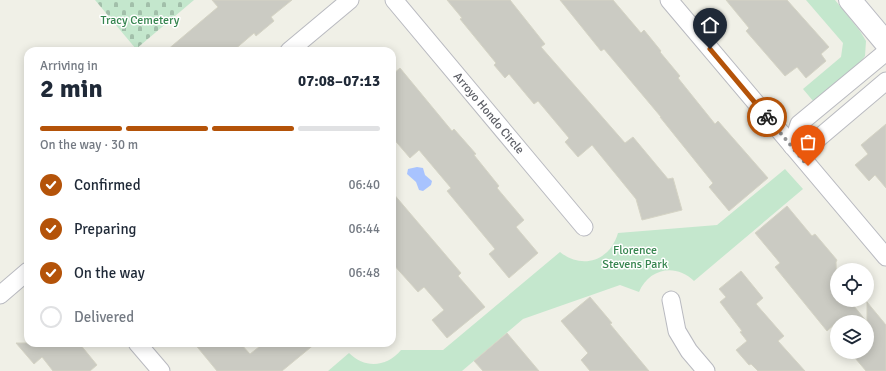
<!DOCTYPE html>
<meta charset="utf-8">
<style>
:root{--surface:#fff;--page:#f2f2f3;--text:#1f2937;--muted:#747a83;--line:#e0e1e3;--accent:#b45309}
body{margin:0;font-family:Signika,sans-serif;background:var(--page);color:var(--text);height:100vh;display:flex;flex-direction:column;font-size:15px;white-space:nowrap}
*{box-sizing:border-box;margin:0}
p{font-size:13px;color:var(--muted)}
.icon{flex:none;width:22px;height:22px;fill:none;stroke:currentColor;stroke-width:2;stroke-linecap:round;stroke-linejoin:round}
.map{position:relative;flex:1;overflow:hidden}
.details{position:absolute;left:24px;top:47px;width:372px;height:300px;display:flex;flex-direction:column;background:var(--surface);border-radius:12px;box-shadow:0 2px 10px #0003}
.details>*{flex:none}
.tools{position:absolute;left:830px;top:263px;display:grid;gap:8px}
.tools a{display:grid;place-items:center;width:44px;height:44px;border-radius:50%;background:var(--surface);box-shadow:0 2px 10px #0003;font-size:20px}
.pin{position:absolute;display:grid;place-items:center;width:34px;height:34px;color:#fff;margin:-41px -17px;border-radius:50% 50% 50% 0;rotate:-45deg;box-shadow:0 0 4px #0007}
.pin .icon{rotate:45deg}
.courier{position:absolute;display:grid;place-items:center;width:40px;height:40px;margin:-20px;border:3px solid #b45309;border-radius:50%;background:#fff;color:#222;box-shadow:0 1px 5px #0007}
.overview em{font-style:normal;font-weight:700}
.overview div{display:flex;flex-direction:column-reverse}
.overview{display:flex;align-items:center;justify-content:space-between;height:68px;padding:0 16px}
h1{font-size:26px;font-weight:700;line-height:30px}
.bar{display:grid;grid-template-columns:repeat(4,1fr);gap:6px 4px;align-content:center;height:48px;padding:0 16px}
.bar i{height:5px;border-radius:3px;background:var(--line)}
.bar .active{background:var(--accent)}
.bar p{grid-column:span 4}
ol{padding:0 16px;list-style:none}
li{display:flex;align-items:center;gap:12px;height:44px}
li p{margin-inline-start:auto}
li .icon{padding:4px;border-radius:50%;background:var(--accent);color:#fff;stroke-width:4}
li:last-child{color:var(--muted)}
li i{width:22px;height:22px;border:2px solid var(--line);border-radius:50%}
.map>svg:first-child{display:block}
.green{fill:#c4e7cd}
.cemetery{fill:url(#cemetery-stones)}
.water{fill:#a8c3fe}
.building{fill:#cbcbc3;stroke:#d5d4c5}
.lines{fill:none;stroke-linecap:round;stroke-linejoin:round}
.street-casing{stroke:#b9bac0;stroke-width:19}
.secondary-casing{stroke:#babbc2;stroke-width:24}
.street{stroke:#fff;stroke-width:17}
.secondary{stroke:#fff;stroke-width:22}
.done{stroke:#919294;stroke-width:4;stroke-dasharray:0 7.2}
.route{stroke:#b45309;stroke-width:5}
.labels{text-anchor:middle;stroke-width:3;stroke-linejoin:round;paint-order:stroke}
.park-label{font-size:12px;fill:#36854f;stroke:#fff}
.street-label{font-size:12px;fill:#5e6067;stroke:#fff}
</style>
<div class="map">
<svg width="886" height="371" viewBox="0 0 886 371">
<defs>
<pattern id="cemetery-stones" width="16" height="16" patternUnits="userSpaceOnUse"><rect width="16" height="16" fill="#c4e7cd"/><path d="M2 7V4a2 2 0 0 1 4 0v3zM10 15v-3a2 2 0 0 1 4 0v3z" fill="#a2bfaa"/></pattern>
</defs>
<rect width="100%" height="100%" fill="#f0f0e7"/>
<g class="green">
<path d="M806,0H835L860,31L866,41L865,56L858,65L814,102L803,89L841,57L843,43Z"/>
<path d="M785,169L803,189L694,281C676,263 649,268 639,292L620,285L523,319L462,371H328L349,353C365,369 387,367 401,350H443L560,252C582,270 610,261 618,233L717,225Z"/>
</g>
<path class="cemetery" d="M95,0H194L136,49Z"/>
<path class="water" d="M417,167L423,168L425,175L432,181L431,185L423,191L419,190L416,182L407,174L408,169Z"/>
<g class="building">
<path d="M212,0H292L271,17L274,21L256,36L254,33L233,51H166L218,7Z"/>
<path d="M447,0H510L545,44L541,47L625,143L633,137L668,179L673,178L682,210L642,220L636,199L592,145L578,157L565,142L569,138L538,101L534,104L509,74L505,78L494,65L496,63L460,19L462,18Z"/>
<path d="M560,0H613L641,33L644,30L661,51L660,52L680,76L678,78L715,124L718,121L768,178L729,211L709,187L713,183L660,117H661L604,49L601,51Z"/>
<path d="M726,0H787L829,47L821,54L826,61L806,78L797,67L785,76L746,31L749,28Z"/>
<path d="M400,68L452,131L454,129L476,154L474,155L499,186L497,188L524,220L516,227L538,253L509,278L489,254L495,249L447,191L451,188L419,150L410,158L392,137V75Z"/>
<path d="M886,124V188L875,175L869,181L855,165L868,154L861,145Z"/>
<path d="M392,192L461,273L458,276L485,307L447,338L432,320L444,310L424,287L418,292L392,263Z"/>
<path d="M787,206L812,236L815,234L837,260L836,262L837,300H849L867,322V302L886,325V371H866L850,352H867V322H837L827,331L775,267L780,263L755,233Z"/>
<path d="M741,271L763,298L756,304L784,336L778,341L805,371H758L751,364L749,365L736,350L747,341L740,332L742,331L720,302L726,297L719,289Z"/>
<path d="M590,297L612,323L610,324L649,371H590L581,360L588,353L561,321Z"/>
<path d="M507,333L539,371H483L474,361Z"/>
<path d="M16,343H79L97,365L90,371H53L42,357L34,364Z"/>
<path d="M194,343H240L250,354L264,343H316L282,371H217Z"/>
</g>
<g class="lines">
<defs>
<g id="street">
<path d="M394,0L584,227"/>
<path d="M669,0L886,257"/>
<path d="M289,51L350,0"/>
<path d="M886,52L799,124L792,146L814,142L886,81"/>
<path d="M0,295L28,271"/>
<path d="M671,300L677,331L689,351L706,371"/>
<path d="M137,343L161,371"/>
</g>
<path id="secondary" d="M850,0L886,43"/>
</defs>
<use href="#street" class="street-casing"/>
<use href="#secondary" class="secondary-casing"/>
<use href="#street" class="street"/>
<use href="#secondary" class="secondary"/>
</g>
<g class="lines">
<path class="done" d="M767,117L808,166"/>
<path class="route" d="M710,49L767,117"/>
</g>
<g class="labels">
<g class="park-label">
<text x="140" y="24">Tracy Cemetery</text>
<text x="635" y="254">Florence<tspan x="635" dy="14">Stevens Park</tspan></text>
</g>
<g class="street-label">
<text transform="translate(489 113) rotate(50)" y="4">Arroyo Hondo Circle</text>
</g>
</g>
</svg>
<div class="tools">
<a><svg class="icon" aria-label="locate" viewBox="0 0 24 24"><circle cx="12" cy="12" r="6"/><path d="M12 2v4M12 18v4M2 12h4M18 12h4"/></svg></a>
<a><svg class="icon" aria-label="layers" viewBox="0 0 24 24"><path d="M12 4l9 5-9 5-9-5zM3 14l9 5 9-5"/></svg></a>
</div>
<div class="pin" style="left:808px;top:166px;background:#ea580c"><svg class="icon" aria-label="bag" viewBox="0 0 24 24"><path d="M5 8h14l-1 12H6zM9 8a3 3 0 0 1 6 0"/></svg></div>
<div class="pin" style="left:710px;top:49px;background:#1f2937"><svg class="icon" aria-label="home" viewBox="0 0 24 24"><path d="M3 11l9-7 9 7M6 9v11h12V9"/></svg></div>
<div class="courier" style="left:767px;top:117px"><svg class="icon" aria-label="bike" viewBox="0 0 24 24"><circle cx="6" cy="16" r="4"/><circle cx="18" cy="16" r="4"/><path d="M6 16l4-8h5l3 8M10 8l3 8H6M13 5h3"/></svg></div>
<section class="details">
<div class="overview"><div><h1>2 min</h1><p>Arriving in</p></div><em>07:08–07:13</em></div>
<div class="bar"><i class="active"></i><i class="active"></i><i class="active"></i><i></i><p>On the way · 30 m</p></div>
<ol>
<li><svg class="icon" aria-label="check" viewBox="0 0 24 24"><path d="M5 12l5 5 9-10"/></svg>Confirmed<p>06:40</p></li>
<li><svg class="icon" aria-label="check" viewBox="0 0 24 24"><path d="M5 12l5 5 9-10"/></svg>Preparing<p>06:44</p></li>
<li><svg class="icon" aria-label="check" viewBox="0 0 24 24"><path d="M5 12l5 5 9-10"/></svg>On the way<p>06:48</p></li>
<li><i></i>Delivered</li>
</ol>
</section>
</div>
